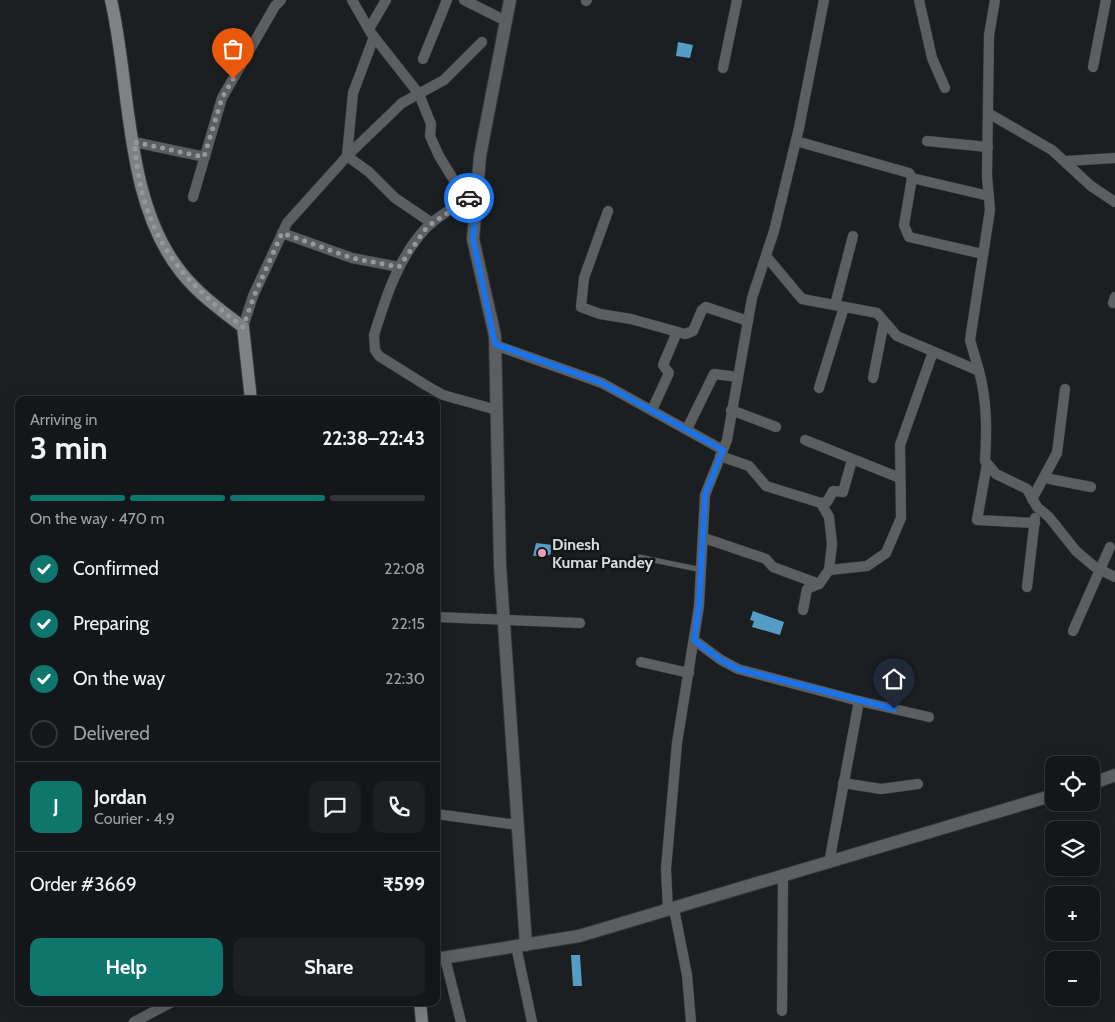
<!DOCTYPE html>
<meta charset="utf-8">
<style>
:root{--surface:#141719;--page:#1d2022;--text:#f1f3f6;--muted:#9d9fa2;--line:#333638;--accent:#0f766e}
body{margin:0;font-family:Cabin,sans-serif;background:var(--page);color:var(--text);height:100vh;display:flex;flex-direction:column;font-size:19px;white-space:nowrap}
*{box-sizing:border-box;margin:0}
p{font-size:16px;color:var(--muted)}
.icon{flex:none;width:28px;height:28px;fill:none;stroke:currentColor;stroke-width:2;stroke-linecap:round;stroke-linejoin:round}
.map{position:relative;flex:1;overflow:hidden}
.side{position:absolute;left:15px;top:396px;width:425px;height:610px;display:flex;flex-direction:column;background:var(--surface);border-radius:10px;box-shadow:0 5px 20px #0002,0 0 0 1px var(--line)}
.side>*{flex:none}
.buttons{position:absolute;left:1045px;top:756px;display:grid;gap:10px}
.buttons a{display:grid;place-items:center;width:55px;height:55px;border-radius:10px;background:var(--surface);box-shadow:0 5px 20px #0002,0 0 0 1px var(--line);font-size:25px}
.pin{position:absolute;display:grid;place-items:center;width:42px;height:42px;color:#fff;margin:-51px -21px;border-radius:50% 50% 50% 0;rotate:-45deg;box-shadow:0 0 5px #0007}
.pin .icon{rotate:45deg}
.courier{position:absolute;display:grid;place-items:center;width:50px;height:50px;margin:-25px;border:4px solid #1a73e8;border-radius:50%;background:#fff;color:#222;box-shadow:0 1px 6px #0007}
.head em{font-style:normal;font-weight:700}
.head div{display:flex;flex-direction:column-reverse}
.head{display:flex;align-items:center;justify-content:space-between;height:85px;padding:0 15px}
h1{font-size:32px;font-weight:700;line-height:38px}
.bar{display:grid;grid-template-columns:repeat(4,1fr);gap:8px 5px;align-content:center;height:60px;padding:0 15px}
.bar i{height:6px;border-radius:4px;background:var(--line)}
.bar .on{background:var(--accent)}
.bar p{grid-column:span 4}
.line{display:flex;align-items:center;gap:12px;padding:0 15px;border-top:1px solid var(--line)}
.line div{flex:1}
.round{display:grid;place-items:center;flex:none;width:52px;height:52px;border-radius:10px;background:var(--page)}
ol{padding:0 15px;list-style:none}
li{display:flex;align-items:center;gap:15px;height:55px}
li p{margin-inline-start:auto}
li .icon{padding:5px;border-radius:50%;background:var(--accent);color:#fff;stroke-width:4}
li:last-child{color:var(--muted)}
li i{width:28px;height:28px;border:2px solid var(--line);border-radius:50%}
.action{display:flex;gap:10px;margin-top:auto;padding:10px 15px}
.action a{flex:1;height:58px;border-radius:10px;background:var(--accent);color:#fff;font-size:20px;font-weight:700;line-height:58px;text-align:center}
.action a+a{background:var(--page);color:var(--text)}
.map>svg:first-child{display:block}
.building{fill:#549dc4}
.lines{fill:none;stroke-linecap:round;stroke-linejoin:round}
.service-casing{stroke:#35393b;stroke-width:6}
.minor-casing{stroke:#35393b;stroke-width:11}
.tertiary-casing{stroke:#35393b;stroke-width:14}
.secondary-casing{stroke:#35393b;stroke-width:14}
.service{stroke:#5c5e5f;stroke-width:5}
.minor{stroke:#5c5e5f;stroke-width:10}
.tertiary{stroke:#5c5e5f;stroke-width:12}
.secondary{stroke:#7e8284;stroke-width:12}
.done{stroke:#95999a;stroke-width:5;stroke-dasharray:0 9}
.route{stroke:#1a73e8;stroke-width:6}
.poi-dot{fill:#f09ab6;stroke:#121618;stroke-width:2}
.labels{text-anchor:middle;stroke-width:5;stroke-linejoin:round;paint-order:stroke}
.poi-label{font-size:16px;font-weight:bold;fill:#d7dadb;stroke:#121618;text-anchor:start}
</style>
<div class="map">
<svg width="1115" height="1022" viewBox="0 0 1115 1022">
<rect width="100%" height="100%" fill="#1b1f21"/>
<g class="building">
<path d="M678,42L693,45L690,58L676,56Z"/>
<path d="M536,543L553,545L550,555L533,556Z"/>
<path d="M753,611L784,622L780,635L752,627L754,621L750,620Z"/>
<path d="M571,955H580L582,986H573Z"/>
</g>
<g class="lines">
<defs>
<path id="service" d="M639,557L702,570"/>
<g id="minor">
<path d="M352,0L371,33L419,94L431,124L430,136L439,156L466,200"/>
<path d="M464,0L506,21"/>
<path d="M919,0L932,58L945,88"/>
<path d="M586,1L587,0"/>
<path d="M369,29L386,0"/>
<path d="M374,37L353,93L347,156L369,172L395,198L432,223"/>
<path d="M423,59L447,0"/>
<path d="M1093,67L1106,0"/>
<path d="M723,68L737,0"/>
<path d="M988,113L1052,150L1091,186L1115,202"/>
<path d="M796,141L909,173L912,178L904,225L909,237L983,254"/>
<path d="M927,141L988,147"/>
<path d="M134,142L205,157"/>
<path d="M1066,161L1115,158"/>
<path d="M912,178L989,196"/>
<path d="M477,193C461,204 439,214 426,228C398,258 386,297 374,335L375,350L379,356L427,386L443,395L497,410"/>
<path d="M193,197L222,98L275,6L281,0"/>
<path d="M608,211L584,278L581,307L600,314L631,319L685,334L693,331L702,310L706,307L748,321"/>
<path d="M282,233L352,258L399,267"/>
<path d="M766,256L802,299L877,313L897,336L979,371C987,401 987,430 985,461L996,474L1027,489L1037,507L1049,517L1076,551L1095,567L1115,577"/>
<path d="M1113,303L1115,297"/>
<path d="M835,305L853,236"/>
<path d="M243,327L253,296L287,223L349,154L402,103L444,80L482,42"/>
<path d="M495,345L602,383L723,450"/>
<path d="M979,371L970,340L990,210L987,176L989,35L995,0"/>
<path d="M873,378L884,322"/>
<path d="M819,388L844,307"/>
<path d="M652,410L669,373L663,365L677,332"/>
<path d="M731,410L776,427"/>
<path d="M687,429L714,374L738,377"/>
<path d="M805,440L900,478"/>
<path d="M720,456L749,466L766,486L821,503L827,502L833,491L843,492L852,460"/>
<path d="M987,464L977,520L1035,523"/>
<path d="M1045,478L1091,487"/>
<path d="M1032,499L1057,453L1065,389"/>
<path d="M704,538L766,559L773,567L819,584"/>
<path d="M829,570L867,566L886,553L901,518L900,445L933,352"/>
<path d="M1027,587L1035,518"/>
<path d="M803,610L807,589L819,584L829,570L832,544L829,517L821,503"/>
<path d="M436,617L580,623"/>
<path d="M1073,631L1110,547"/>
<path d="M694,640L721,660L738,669L859,701L929,717"/>
<path d="M641,662L689,673"/>
<path d="M843,783L881,789L918,784"/>
<path d="M436,814L518,825"/>
<path d="M829,863L859,701"/>
<path d="M674,909L687,975L691,1022"/>
<path d="M668,910L666,869L677,743L699,606L705,495L727,440L752,298L774,231L799,128L824,0"/>
<path d="M516,946L532,1022"/>
<path d="M445,958L461,1022"/>
<path d="M782,1011L783,877"/>
<path d="M134,1022L172,1002"/>
</g>
<g id="tertiary">
<path d="M510,0L480,156L473,239L495,336L500,566L526,945"/>
<path d="M1091,784L1115,775"/>
<path d="M436,959L579,936L1054,795"/>
</g>
<g id="secondary">
<path d="M111,0C131,86 124,201 181,272C198,294 222,311 243,327L251,400"/>
<path d="M420,1002L422,1022"/>
</g>
</defs>
<use href="#service" class="service-casing"/>
<use href="#minor" class="minor-casing"/>
<use href="#tertiary" class="tertiary-casing"/>
<use href="#secondary" class="secondary-casing"/>
<use href="#service" class="service"/>
<use href="#minor" class="minor"/>
<use href="#tertiary" class="tertiary"/>
<use href="#secondary" class="secondary"/>
</g>
<g class="lines">
<path class="done" d="M233,79L222,98L204,157L134,142C137,161 138,181 144,199C161,258 196,291 243,327L254,296L282,233L352,258L399,267L427,227L469,198"/>
<path class="route" d="M469,198L477,193L473,239L495,344L602,383L723,450L705,495L699,606L694,640L721,660L738,669L894,709"/>
</g>
<circle class="poi-dot" cx="542" cy="553" r="5"/>
<g class="labels">
<g class="poi-label">
<text x="552" y="550">Dinesh<tspan x="552" dy="18">Kumar Pandey</tspan></text>
</g>
</g>
</svg>
<div class="buttons">
<a><svg class="icon" aria-label="locate" viewBox="0 0 24 24"><circle cx="12" cy="12" r="6"/><path d="M12 2v4M12 18v4M2 12h4M18 12h4"/></svg></a>
<a><svg class="icon" aria-label="layers" viewBox="0 0 24 24"><path d="M12 4l9 5-9 5-9-5zM3 14l9 5 9-5"/></svg></a>
<a>+</a>
<a>−</a>
</div>
<div class="pin" style="left:233px;top:79px;background:#ea580c"><svg class="icon" aria-label="bag" viewBox="0 0 24 24"><path d="M5 8h14l-1 12H6zM9 8a3 3 0 0 1 6 0"/></svg></div>
<div class="pin" style="left:894px;top:709px;background:#1f2937"><svg class="icon" aria-label="home" viewBox="0 0 24 24"><path d="M3 11l9-7 9 7M6 9v11h12V9"/></svg></div>
<div class="courier" style="left:469px;top:198px"><svg class="icon" aria-label="car" viewBox="0 0 24 24"><path d="M5 17H2v-5l4-1 3-4h7l3 4 3 1v5h-3M9 17h6M6 11h13"/><circle cx="7" cy="17" r="2"/><circle cx="17" cy="17" r="2"/></svg></div>
<section class="side">
<div class="head"><div><h1>3 min</h1><p>Arriving in</p></div><em>22:38–22:43</em></div>
<div class="bar"><i class="on"></i><i class="on"></i><i class="on"></i><i></i><p>On the way · 470 m</p></div>
<ol>
<li><svg class="icon" aria-label="check" viewBox="0 0 24 24"><path d="M5 12l5 5 9-10"/></svg>Confirmed<p>22:08</p></li>
<li><svg class="icon" aria-label="check" viewBox="0 0 24 24"><path d="M5 12l5 5 9-10"/></svg>Preparing<p>22:15</p></li>
<li><svg class="icon" aria-label="check" viewBox="0 0 24 24"><path d="M5 12l5 5 9-10"/></svg>On the way<p>22:30</p></li>
<li><i></i>Delivered</li>
</ol>
<div class="line" style="height:90px"><b class="round" style="background:var(--accent);color:#fff">J</b><div><b>Jordan</b><p>Courier · 4.9</p></div><a class="round"><svg class="icon" aria-label="chat" viewBox="0 0 24 24"><path d="M4 5h16v11H9l-5 4z"/></svg></a><a class="round"><svg class="icon" aria-label="phone" viewBox="0 0 24 24"><path d="M5 4h4l2 5-3 2q2 4 5 5l2-3 5 2v4C11 20 4 13 5 4z"/></svg></a></div>
<div class="line" style="height:65px"><div>Order #3669</div><b>₹599</b></div>
<div class="action"><a>Help</a><a>Share</a></div>
</section>
</div>
